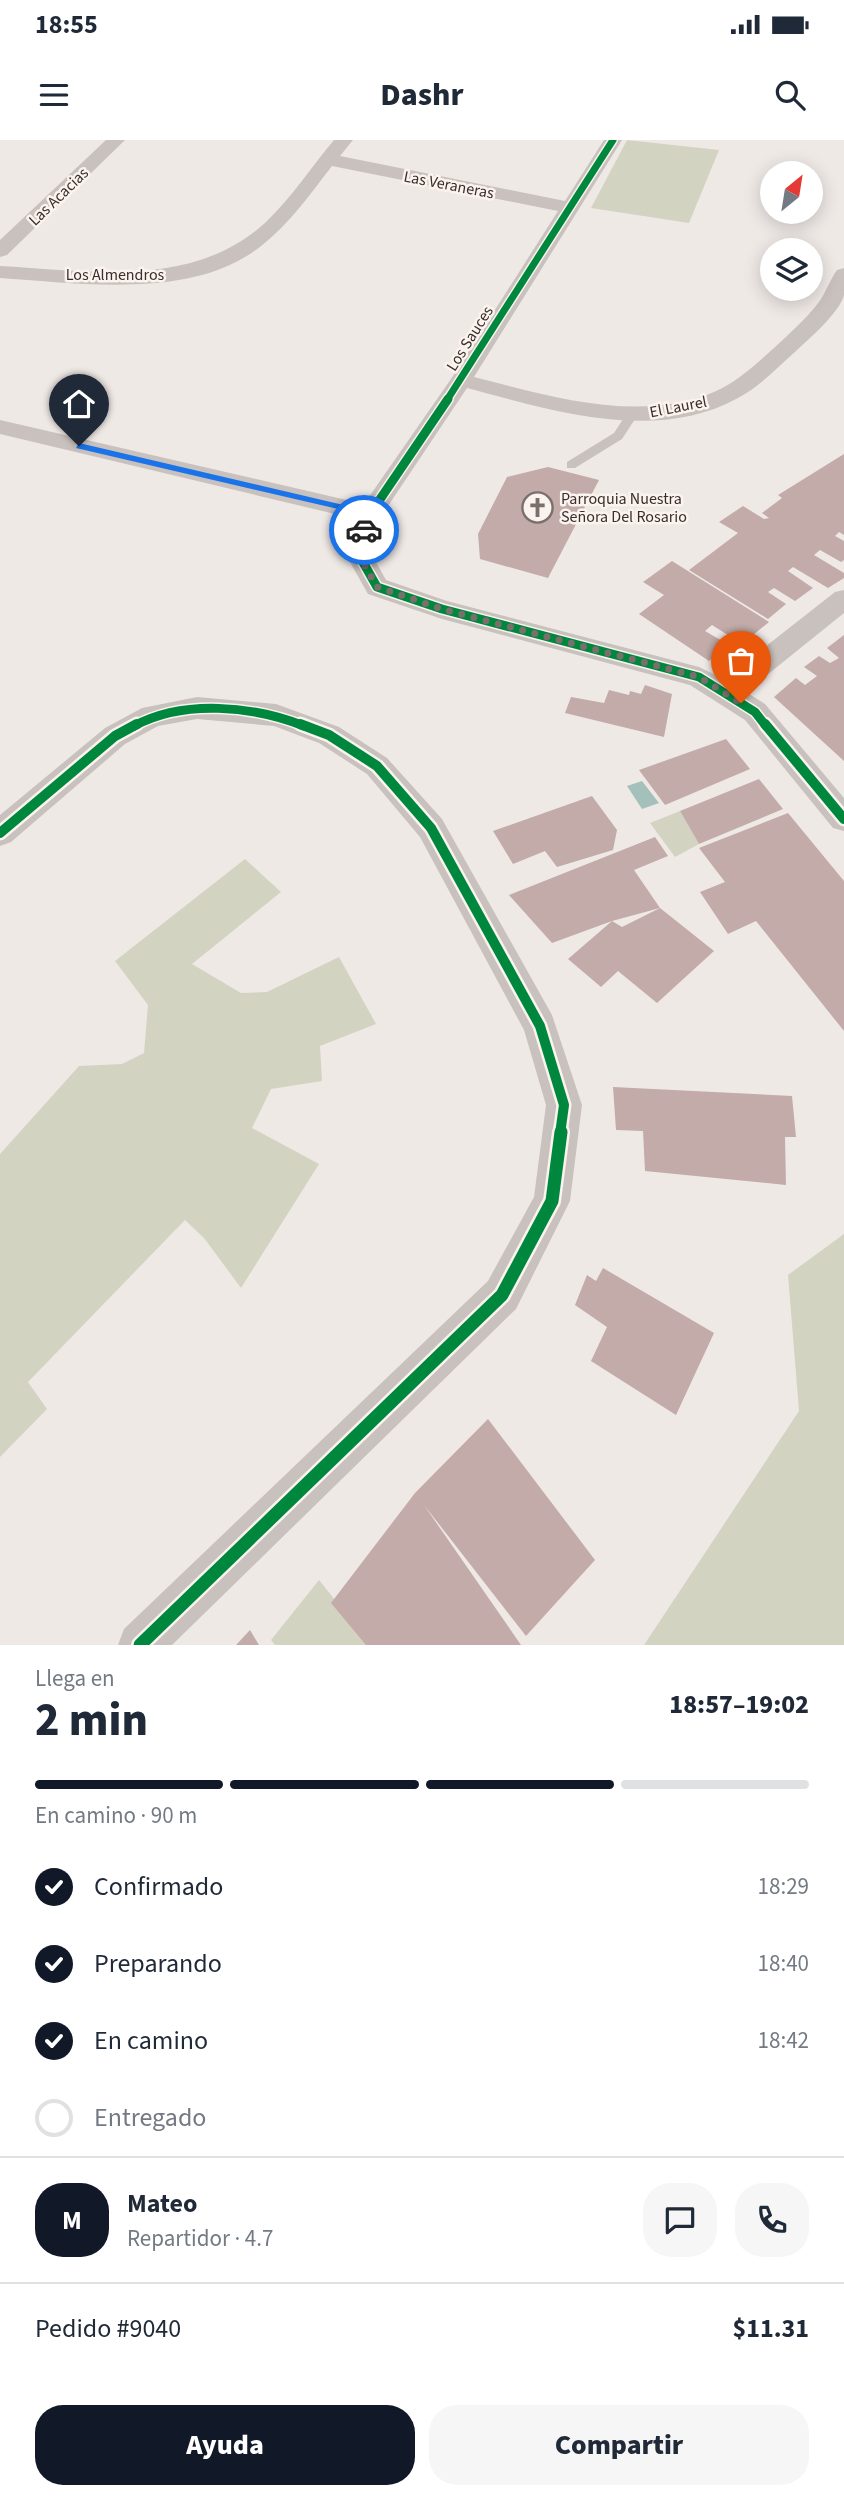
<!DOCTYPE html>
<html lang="es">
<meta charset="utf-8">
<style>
:root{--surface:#fff;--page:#f6f6f7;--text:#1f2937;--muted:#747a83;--line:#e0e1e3;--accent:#111827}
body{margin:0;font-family:"Source Sans 3",sans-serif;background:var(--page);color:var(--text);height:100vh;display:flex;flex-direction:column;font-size:26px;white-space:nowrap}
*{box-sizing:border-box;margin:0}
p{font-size:23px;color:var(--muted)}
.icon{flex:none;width:38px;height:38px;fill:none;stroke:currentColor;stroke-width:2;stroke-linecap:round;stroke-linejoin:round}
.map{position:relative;height:1505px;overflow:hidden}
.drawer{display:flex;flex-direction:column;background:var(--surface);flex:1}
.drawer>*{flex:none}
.needle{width:46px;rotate:30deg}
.controls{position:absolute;left:760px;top:21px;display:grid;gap:14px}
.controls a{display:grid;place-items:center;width:63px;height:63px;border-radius:50%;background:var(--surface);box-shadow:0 4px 18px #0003;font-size:35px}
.pin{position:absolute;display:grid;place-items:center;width:60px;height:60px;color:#fff;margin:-72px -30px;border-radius:50% 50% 50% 0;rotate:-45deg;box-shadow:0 0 7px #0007}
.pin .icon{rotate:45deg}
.courier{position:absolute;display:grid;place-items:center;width:70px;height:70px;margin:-35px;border:5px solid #1a73e8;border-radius:50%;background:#fff;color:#222;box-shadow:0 2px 9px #0007}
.summary em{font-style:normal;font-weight:800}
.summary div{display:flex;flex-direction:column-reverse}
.summary{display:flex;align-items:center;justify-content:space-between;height:119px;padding:0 35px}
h1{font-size:46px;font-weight:800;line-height:52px}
.bar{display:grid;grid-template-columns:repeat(4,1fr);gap:10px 7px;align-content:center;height:84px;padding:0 35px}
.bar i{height:9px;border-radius:5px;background:var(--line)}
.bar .selected{background:var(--accent)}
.bar p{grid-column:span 4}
.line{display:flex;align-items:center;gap:18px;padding:0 35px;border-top:2px solid var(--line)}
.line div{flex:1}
.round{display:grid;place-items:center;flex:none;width:74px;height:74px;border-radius:28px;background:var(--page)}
ol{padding:0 35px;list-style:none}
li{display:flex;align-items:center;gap:21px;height:77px}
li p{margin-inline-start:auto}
li .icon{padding:7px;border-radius:50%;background:var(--accent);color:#fff;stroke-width:4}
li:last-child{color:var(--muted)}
li i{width:38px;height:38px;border:4px solid var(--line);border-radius:50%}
.action{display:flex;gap:14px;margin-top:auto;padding:14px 35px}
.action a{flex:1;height:80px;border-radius:28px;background:var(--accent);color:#fff;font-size:28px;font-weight:800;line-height:80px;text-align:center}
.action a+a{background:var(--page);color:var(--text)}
.status{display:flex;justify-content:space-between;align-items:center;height:49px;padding:0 35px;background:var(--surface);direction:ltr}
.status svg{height:19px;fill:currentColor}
header{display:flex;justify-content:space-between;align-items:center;height:91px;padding:0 35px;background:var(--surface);font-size:32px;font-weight:800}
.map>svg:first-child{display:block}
.green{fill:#d3d3c1}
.water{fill:#a3c0bb}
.building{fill:#c2aba8}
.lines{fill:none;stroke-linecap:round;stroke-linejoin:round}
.service{fill:#c9c1be;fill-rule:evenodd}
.minor{fill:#c9c1be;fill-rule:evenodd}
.cycleway-far3-casing{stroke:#faf3ee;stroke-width:10}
.cycleway-far2-casing{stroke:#faf3ee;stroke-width:12}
.cycleway-far1-casing{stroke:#faf3ee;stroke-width:15}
.cycleway-casing{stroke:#faf3ee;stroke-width:18}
.cycleway-far3{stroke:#00873e;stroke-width:7}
.cycleway-far2{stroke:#00873e;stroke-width:9}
.cycleway-far1{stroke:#00873e;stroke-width:10}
.cycleway{stroke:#00873e;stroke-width:13}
.route{fill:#1a73e8}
.done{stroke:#796f6d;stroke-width:7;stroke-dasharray:0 12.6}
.labels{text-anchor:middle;stroke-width:5;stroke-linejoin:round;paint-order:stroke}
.far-street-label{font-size:16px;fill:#3a2e2c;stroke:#faf3ee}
.far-poi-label{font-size:16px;fill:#3a2e2c;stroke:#faf3ee;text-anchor:start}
</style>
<div class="status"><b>18:55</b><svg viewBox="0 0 49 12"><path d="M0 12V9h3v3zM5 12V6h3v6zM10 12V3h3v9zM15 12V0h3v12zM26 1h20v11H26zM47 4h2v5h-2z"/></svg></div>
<header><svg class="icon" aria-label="menu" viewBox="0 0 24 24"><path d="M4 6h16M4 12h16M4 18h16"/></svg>Dashr<svg class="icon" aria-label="search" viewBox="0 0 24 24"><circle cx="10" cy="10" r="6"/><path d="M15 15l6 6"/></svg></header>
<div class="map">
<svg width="844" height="1505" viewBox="0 0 844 1505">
<rect width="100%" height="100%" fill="#efe9e6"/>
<g class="green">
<path d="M627,0L719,10L689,83L591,68Z"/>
<path d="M680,671L699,704L675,717L650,683Z"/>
<path d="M245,719L281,752L192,824L241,853L267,852L339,817L376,884L320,906L322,941L271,949L252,988L319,1024L241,1148L204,1098L185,1080L28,1242L47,1269L0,1317V1014L79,926L122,924L144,913L148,865L115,821Z"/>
<path d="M844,1094V1505H644L799,1271L788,1135Z"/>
<path d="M319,1440L371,1505H275L271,1500Z"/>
</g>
<path class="water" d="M642,641L659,663L642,669L627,646Z"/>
<g class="building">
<path d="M844,314V395L839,392L835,396L844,401V420L841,422L820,410L814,415L844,433V438L828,448L793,427L788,431L813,448L795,461L774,448L768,452L786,464L768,479L689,430L738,393L719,382L743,366L764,379L769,378L762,373L782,358L778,355Z"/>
<path d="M548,327L599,340L548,438L480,419L478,394L507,337Z"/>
<path d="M672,421L769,482L742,504L712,485L705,491L729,505L709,521L639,474L664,455L643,442Z"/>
<path d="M844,495V621L774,557L796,538L805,545L817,536L804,527L819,516L830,523L839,518L827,508Z"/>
<path d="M645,545L672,554L664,597L565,573L571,557L604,563L609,550L629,555L630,551L641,554Z"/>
<path d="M726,599L750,629L665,665L639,630Z"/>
<path d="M759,639L783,669L699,704L680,671Z"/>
<path d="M592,656L617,690L613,710L557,727L545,711L513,724L493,691Z"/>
<path d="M788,673L844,741V891L756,781L728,794L700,752L725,742L699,708Z"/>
<path d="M655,697L668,716L634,730L660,768L612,781L622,787L660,768L714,811L657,863L618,831L601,847L568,819L612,781L552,803L509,755Z"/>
<path d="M613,947L792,956L796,997H785L786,1045L645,1031L643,991L616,990Z"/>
<path d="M603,1128L714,1193L676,1275L591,1221L607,1187L575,1165L587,1135L596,1141Z"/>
<path d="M488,1279L595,1420L526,1496L424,1365L521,1505H366L331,1463L415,1353Z"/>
<path d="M250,1490L259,1505H236Z"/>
</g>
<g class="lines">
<path class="service" d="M633,269L639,273L622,299L575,328H567V322L614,293L629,270Z"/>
<g class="minor">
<path d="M106,0H125L7,115L0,117V100Z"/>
<path d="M334,0H353L340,16L565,61L604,0H622L474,237C550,256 638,284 714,252C737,242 756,224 774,208C790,193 806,179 819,162C826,152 830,140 837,130L844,128C844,136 844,147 844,155C840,172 809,199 796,211C777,228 760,246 738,258C655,304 551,270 467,248L382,375L372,415L386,440L447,461L699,527L724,539L835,452L844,450V473L746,552L765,564L844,658V691L833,688L745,580L690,545L442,479L368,454L346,415L356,379L0,294V280L364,364L451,239L558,71L332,26C308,57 286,89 253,112C185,159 77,143 0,138V126C90,131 194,149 266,82C292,57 312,26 334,0Z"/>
<path d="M197,557L276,564L339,587L387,618L442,679L552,875L582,965L570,1061L516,1169L172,1505H118L124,1489L488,1141L534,1057L546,965L524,890L420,697L367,634L319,603L274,586L197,579L158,586L125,604L11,702L0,706V675L105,588L142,568Z"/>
</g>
<defs>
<path id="cycleway-far3" d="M447,260L613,0"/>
<g id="cycleway-far2">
<path d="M448,259L370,374L359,415L377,447L442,469L699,537L755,572L766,586"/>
<path d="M134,586C184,559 253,566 304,586"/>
</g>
<g id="cycleway-far1">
<path d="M300,584L329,595L377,626L431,688L540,886L564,965L560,994"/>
<path d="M765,584L844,679"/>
<path d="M0,693L115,596L137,584"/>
</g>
<path id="cycleway" d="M140,1505L502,1155L552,1061L561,992"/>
</defs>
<use href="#cycleway-far3" class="cycleway-far3-casing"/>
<use href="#cycleway-far2" class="cycleway-far2-casing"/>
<use href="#cycleway-far1" class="cycleway-far1-casing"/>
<use href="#cycleway" class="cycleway-casing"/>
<use href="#cycleway-far3" class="cycleway-far3"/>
<use href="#cycleway-far2" class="cycleway-far2"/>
<use href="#cycleway-far1" class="cycleway-far1"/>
<use href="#cycleway" class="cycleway"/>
</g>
<path class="route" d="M79,303L369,371L374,374L368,390L364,393L359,390L364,375L76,308Z"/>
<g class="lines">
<path class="done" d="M364,390L359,415L377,447L442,469L699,537L741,563"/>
</g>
<defs>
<symbol id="church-ring" viewBox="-11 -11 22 22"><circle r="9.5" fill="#faf3ee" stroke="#796f6d" stroke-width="1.5"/><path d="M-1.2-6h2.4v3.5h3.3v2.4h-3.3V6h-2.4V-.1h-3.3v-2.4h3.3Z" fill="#796f6d"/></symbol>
</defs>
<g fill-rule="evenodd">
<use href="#church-ring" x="520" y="350" width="35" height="35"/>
</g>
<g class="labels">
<g class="far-street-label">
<text transform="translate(449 44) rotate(11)" y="6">Las Veraneras</text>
<text transform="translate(58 56) rotate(-44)" y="6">Las Acacias</text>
<text x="115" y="140">Los Almendros</text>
<text transform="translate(469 198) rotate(-58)" y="6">Los Sauces</text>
<text transform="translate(678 266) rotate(-11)" y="6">El Laurel</text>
</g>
<g class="far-poi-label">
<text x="561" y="364">Parroquia Nuestra<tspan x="561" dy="18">Señora Del Rosario</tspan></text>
</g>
</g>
</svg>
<div class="controls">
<a><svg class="needle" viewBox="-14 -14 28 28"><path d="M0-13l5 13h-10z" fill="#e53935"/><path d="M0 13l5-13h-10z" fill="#747a83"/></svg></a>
<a><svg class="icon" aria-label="layers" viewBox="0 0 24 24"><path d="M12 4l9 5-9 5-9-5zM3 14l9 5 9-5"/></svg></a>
</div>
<div class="pin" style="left:741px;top:563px;background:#ea580c"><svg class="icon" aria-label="bag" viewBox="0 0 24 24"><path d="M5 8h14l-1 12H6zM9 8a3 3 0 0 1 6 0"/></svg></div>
<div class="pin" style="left:79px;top:306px;background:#1f2937"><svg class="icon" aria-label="home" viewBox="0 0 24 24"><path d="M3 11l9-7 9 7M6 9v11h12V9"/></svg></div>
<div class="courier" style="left:364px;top:390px"><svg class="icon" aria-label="car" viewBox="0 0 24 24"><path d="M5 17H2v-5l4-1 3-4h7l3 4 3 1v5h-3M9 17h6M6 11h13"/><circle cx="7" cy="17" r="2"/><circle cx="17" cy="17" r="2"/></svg></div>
</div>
<section class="drawer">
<div class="summary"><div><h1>2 min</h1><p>Llega en</p></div><em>18:57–19:02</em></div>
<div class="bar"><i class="selected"></i><i class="selected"></i><i class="selected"></i><i></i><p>En camino · 90 m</p></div>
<ol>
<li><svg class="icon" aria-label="check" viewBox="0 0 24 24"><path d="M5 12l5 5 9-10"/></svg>Confirmado<p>18:29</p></li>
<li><svg class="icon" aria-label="check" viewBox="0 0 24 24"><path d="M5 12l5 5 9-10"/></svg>Preparando<p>18:40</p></li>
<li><svg class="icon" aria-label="check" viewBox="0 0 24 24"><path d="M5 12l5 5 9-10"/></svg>En camino<p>18:42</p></li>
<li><i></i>Entregado</li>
</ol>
<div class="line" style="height:126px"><b class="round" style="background:var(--accent);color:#fff">M</b><div><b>Mateo</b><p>Repartidor · 4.7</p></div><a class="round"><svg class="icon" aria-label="chat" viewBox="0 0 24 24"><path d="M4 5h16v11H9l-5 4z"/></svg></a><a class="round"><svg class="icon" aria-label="phone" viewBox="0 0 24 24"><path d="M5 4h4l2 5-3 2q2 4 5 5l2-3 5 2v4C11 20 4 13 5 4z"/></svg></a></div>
<div class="line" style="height:91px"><div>Pedido #9040</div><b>$11.31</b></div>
<div class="action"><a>Ayuda</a><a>Compartir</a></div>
</section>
